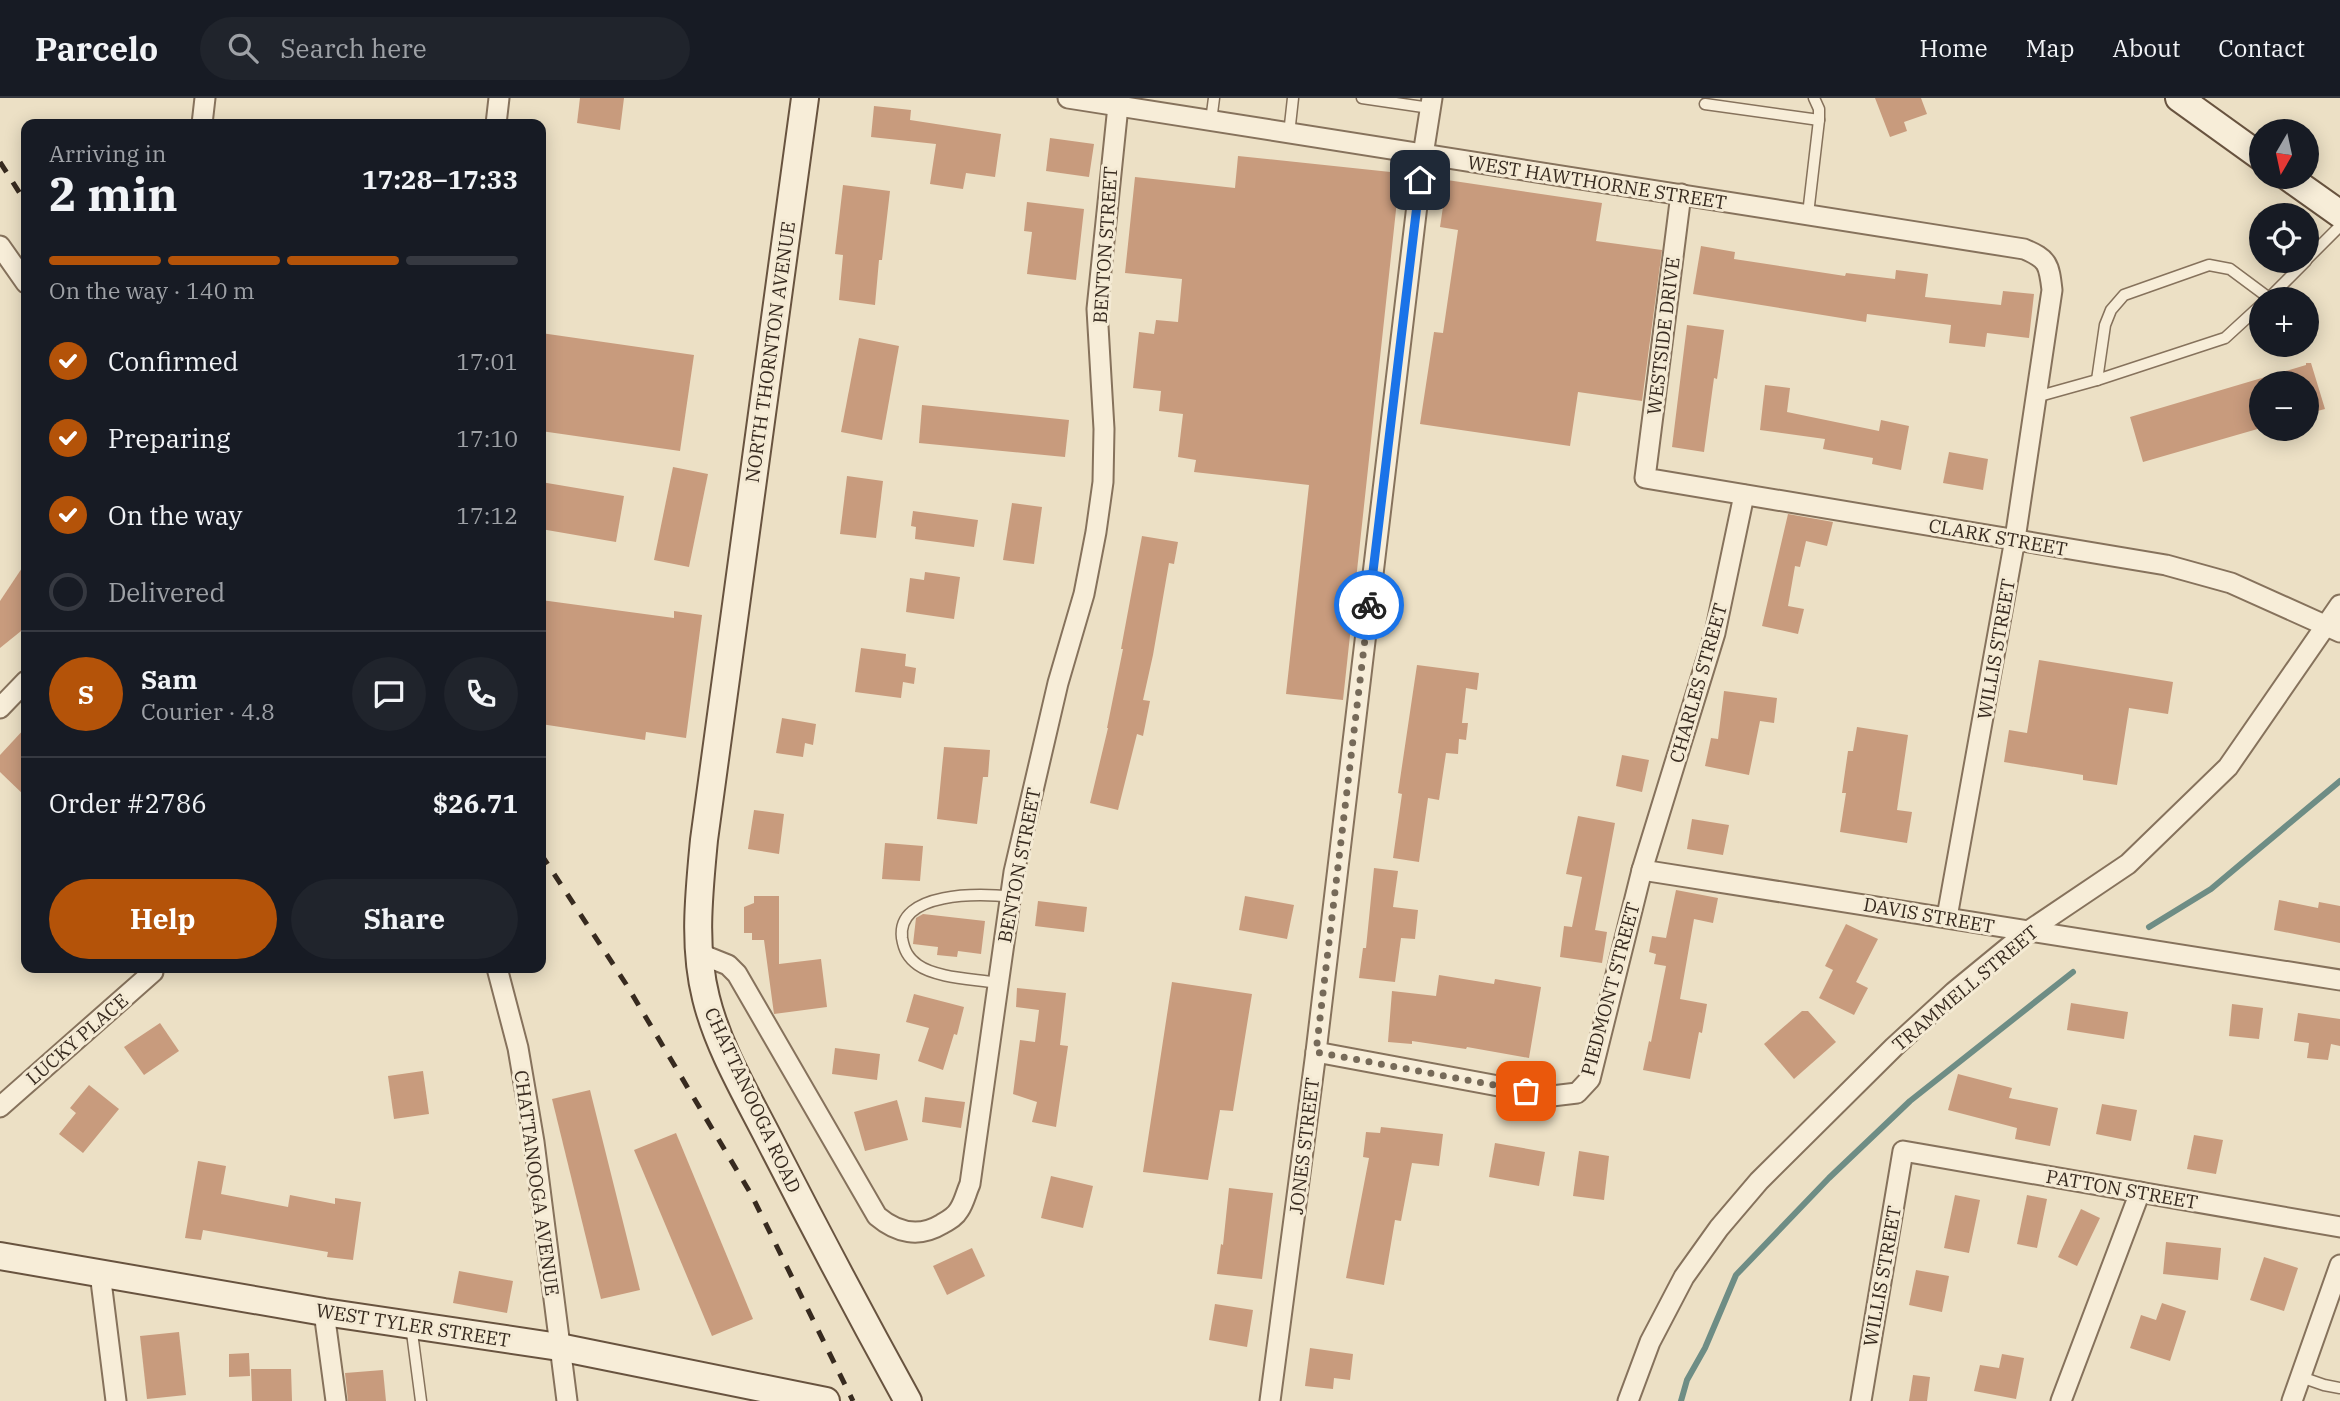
<!DOCTYPE html>
<meta charset="utf-8">
<style>
:root{--surface:#171b24;--page:#20242c;--text:#f1f3f6;--muted:#9ea1a6;--line:#363941;--accent:#b45309}
body{margin:0;font-family:"IBM Plex Serif",serif;background:var(--page);color:var(--text);height:100vh;display:flex;flex-direction:column;font-size:26px;white-space:nowrap}
*{box-sizing:border-box;margin:0}
p{font-size:23px;color:var(--muted)}
.icon{flex:none;width:38px;height:38px;fill:none;stroke:currentColor;stroke-width:2;stroke-linecap:round;stroke-linejoin:round}
.map{position:relative;flex:1;overflow:hidden}
.sheet{position:absolute;left:21px;top:21px;width:525px;height:854px;display:flex;flex-direction:column;background:var(--surface);border-radius:14px;box-shadow:0 4px 18px #0003}
.sheet>*{flex:none}
.needle{width:46px;rotate:189deg}
.tools{position:absolute;left:2249px;top:21px;display:grid;gap:14px}
.tools a{display:grid;place-items:center;width:70px;height:70px;border-radius:50%;background:var(--surface);box-shadow:0 4px 18px #0003;font-size:35px}
.pin{position:absolute;display:grid;place-items:center;width:60px;height:60px;color:#fff;margin:-30px;border-radius:14px;box-shadow:0 4px 10px #0006}
.courier{position:absolute;display:grid;place-items:center;width:70px;height:70px;margin:-35px;border:5px solid #1a73e8;border-radius:50%;background:#fff;color:#222;box-shadow:0 2px 9px #0007}
.overview em{font-style:normal;font-weight:800}
.overview div{display:flex;flex-direction:column-reverse}
.overview{display:flex;align-items:center;justify-content:space-between;height:119px;padding:0 28px}
h1{font-size:46px;font-weight:800;line-height:52px}
.bar{display:grid;grid-template-columns:repeat(4,1fr);gap:10px 7px;align-content:center;height:84px;padding:0 28px}
.bar i{height:9px;border-radius:5px;background:var(--line)}
.bar .selected{background:var(--accent)}
.bar p{grid-column:span 4}
.line{display:flex;align-items:center;gap:18px;padding:0 28px;border-top:2px solid var(--line)}
.line div{flex:1}
.round{display:grid;place-items:center;flex:none;width:74px;height:74px;border-radius:37px;background:var(--page)}
ol{padding:0 28px;list-style:none}
li{display:flex;align-items:center;gap:21px;height:77px}
li p{margin-inline-start:auto}
li .icon{padding:7px;border-radius:50%;background:var(--accent);color:#fff;stroke-width:4}
li:last-child{color:var(--muted)}
li i{width:38px;height:38px;border:4px solid var(--line);border-radius:50%}
.primary-button{display:flex;gap:14px;margin-top:auto;padding:14px 28px}
.primary-button a{flex:1;height:80px;border-radius:42px;background:var(--accent);color:#fff;font-size:28px;font-weight:800;line-height:80px;text-align:center}
.primary-button a+a{background:var(--page);color:var(--text)}
header{display:flex;align-items:center;gap:42px;box-sizing:border-box;height:98px;padding:0 35px;background:var(--surface);border-bottom:2px solid var(--line)}
header strong{font-size:33px}
nav{display:flex;gap:38px;margin-inline-start:auto;font-size:24px}
.search{width:490px;height:63px;background:var(--page);display:flex;align-items:center;gap:18px;box-sizing:border-box;padding:0 24px;border-radius:38px;color:var(--muted);font-size:26px}
.map>svg:first-child{display:block}
.lines{fill:none;stroke-linecap:round;stroke-linejoin:round}
.stream{stroke:#6e8d85;stroke-width:6}
.building{fill:#c89b7d}
.lane-casing{stroke:#86725c;stroke-width:13}
.street-casing{stroke:#86725c;stroke-width:23}
.secondary-casing{stroke:#68533f;stroke-width:30}
.lane{stroke:#f7edd8;stroke-width:10}
.street{stroke:#f7edd8;stroke-width:19}
.secondary{stroke:#f7edd8;stroke-width:26}
.rail{stroke:#372a1f;stroke-width:5;stroke-dasharray:12 12;stroke-linecap:butt}
.done{stroke:#766a59;stroke-width:7;stroke-dasharray:0 12.6}
.route{stroke:#1a73e8;stroke-width:9}
.labels{text-anchor:middle;stroke-width:6;stroke-linejoin:round;paint-order:stroke}
.street-label{font-size:19px;fill:#372a1f;stroke:#f4ead4}
</style>
<header>
<strong>Parcelo</strong>
<div class="search"><svg class="icon" aria-label="search" viewBox="0 0 24 24"><circle cx="10" cy="10" r="6"/><path d="M15 15l6 6"/></svg>Search here</div>
<nav><a>Home</a><a>Map</a><a>About</a><a>Contact</a></nav>
</header>
<div class="map">
<svg width="2340" height="1303" viewBox="0 0 2340 1303">
<rect width="100%" height="100%" fill="#ece0c5"/>
<g class="lines">
<g class="stream">
<path d="M2149,829L2211,791L2340,683"/>
<path d="M1681,1303L1687,1282L1705,1250L1736,1177L1829,1080L1910,1003L2073,874"/>
</g>
</g>
<g class="building">
<path d="M580,0H624L620,32L577,25Z"/>
<path d="M1875,0H1921L1927,16L1904,24L1907,33L1890,39Z"/>
<path d="M874,8L911,12L910,22L1001,36L995,79L966,75L963,91L930,86L936,46L871,39Z"/>
<path d="M1050,40L1094,46L1089,79L1046,73Z"/>
<path d="M1238,58L1400,75L1343,602L1286,596L1309,387L1194,374L1196,362L1178,359L1183,316L1159,313L1161,293L1133,290L1139,234L1154,236L1156,222L1178,224L1182,181L1125,175L1135,79L1235,90Z"/>
<path d="M1447,82L1602,105L1596,143L1662,152L1642,303L1578,294L1570,348L1420,326L1434,234L1443,235L1458,132L1440,129Z"/>
<path d="M843,87L890,93L882,162H879L875,207L839,202L843,157L835,156Z"/>
<path d="M1027,104L1084,111L1076,182L1027,176L1032,134L1024,133Z"/>
<path d="M1701,148L1735,154L1734,161L1845,178L1846,175L1895,181L1896,172L1928,176L1925,199L2001,207L2003,193L2034,196L2029,240L1987,235L1985,249L1949,245L1951,227L1867,216L1866,224L1693,196Z"/>
<path d="M1687,227L1724,232L1717,281L1714,280L1704,354L1672,349Z"/>
<path d="M541,235L694,257L680,353L541,333Z"/>
<path d="M859,240L899,248L882,342L841,334Z"/>
<path d="M2306,265H2311L2325,311L2306,316V285H2261V282V330L2143,364L2130,319L2306,267Z"/>
<path d="M1765,287L1790,290L1787,314L1879,333L1881,322L1909,328L1901,372L1872,366L1873,360L1823,351L1825,341L1760,332Z"/>
<path d="M922,307L1069,322L1065,359L919,345Z"/>
<path d="M1949,354L1988,361L1983,392L1943,385Z"/>
<path d="M673,369L708,376L689,469L654,462Z"/>
<path d="M847,378L883,383L876,440L840,436Z"/>
<path d="M541,384L624,398L616,444L541,431Z"/>
<path d="M1012,405L1042,409L1034,466L1003,462Z"/>
<path d="M913,413L978,422L974,449L915,441L916,429L911,428Z"/>
<path d="M1788,416L1833,424L1827,448L1806,443L1800,469L1795,468L1788,508L1804,511L1798,536L1762,528Z"/>
<path d="M1142,438L1178,444L1174,466L1169,465L1153,557L1143,602L1150,603L1143,638L1137,636L1118,712L1090,705L1108,630H1107L1123,551H1121Z"/>
<path d="M26,464V529L0,550V503Z"/>
<path d="M925,474L960,479L954,521L906,514L910,480L924,482Z"/>
<path d="M541,502L674,520V513L702,517L686,640L646,634L645,642L541,626Z"/>
<path d="M861,550L906,556L905,568L916,570L914,586L903,584L901,600L855,594Z"/>
<path d="M2039,562L2173,584L2168,616L2129,610L2117,687L2083,682V677L2004,664L2009,632L2027,635Z"/>
<path d="M1417,567L1479,575L1477,592L1466,590L1462,625H1468L1466,642L1459,641L1458,656L1446,655L1439,702L1428,700L1419,764L1393,760L1402,696L1398,695Z"/>
<path d="M1724,593L1777,600L1774,625L1760,623L1749,677L1705,668L1711,640L1718,641Z"/>
<path d="M782,620L816,626L813,647L805,645L803,659L776,655Z"/>
<path d="M26,629V699L0,674V657Z"/>
<path d="M1857,629L1908,637L1897,712L1912,714L1907,745L1840,734L1846,695H1842L1848,653H1853Z"/>
<path d="M944,649L990,652L988,679H983L977,726L937,721Z"/>
<path d="M1622,657L1649,662L1642,694L1616,688Z"/>
<path d="M754,712L784,716L779,756L748,751Z"/>
<path d="M1578,718L1615,725L1595,832L1607,834L1602,865L1560,859L1564,828L1572,829L1582,779L1566,776Z"/>
<path d="M1692,721L1729,727L1723,757L1687,751Z"/>
<path d="M885,745L923,748L920,783L882,781Z"/>
<path d="M1374,770L1398,773L1393,809L1418,812L1415,841L1401,840L1395,884L1359,880L1363,850H1366Z"/>
<path d="M1676,792L1718,800L1713,825L1694,821L1680,901L1707,906L1702,935L1699,934L1690,981L1643,972L1649,943L1651,944L1666,868L1654,866L1656,856L1649,854L1652,838L1666,840Z"/>
<path d="M754,798H779V866L821,861L827,909L774,916L764,842H752V835H744V809L754,805Z"/>
<path d="M1245,798L1294,807L1287,841L1239,832Z"/>
<path d="M2279,802L2318,810L2319,804L2340,808V845L2274,832Z"/>
<path d="M1038,803L1087,809L1084,834L1035,828Z"/>
<path d="M923,816L985,823L981,856L958,853L957,859L937,857L938,849L913,846L916,820Z"/>
<path d="M1846,826L1878,841L1856,884L1868,890L1854,917L1819,900L1833,872L1825,868Z"/>
<path d="M1439,877L1494,886L1495,881L1541,889L1529,960L1467,949L1466,951L1412,943V946L1388,944L1392,893L1436,898Z"/>
<path d="M1172,884L1252,896L1233,1013L1220,1012L1208,1082L1143,1074Z"/>
<path d="M1017,890L1066,895L1060,947L1068,948L1056,1029L1032,1024L1037,1004L1013,996L1020,942L1035,944L1039,912L1016,909Z"/>
<path d="M914,896L964,909L957,937L954,936L943,972L918,963L929,930L906,924Z"/>
<path d="M2071,905L2128,914L2124,941L2067,932Z"/>
<path d="M2232,906L2263,910L2259,941L2229,938Z"/>
<path d="M1802,913H1808L1836,944L1794,981L1764,946Z"/>
<path d="M2298,915L2340,921V948L2331,946L2328,962L2307,960L2309,945L2294,943Z"/>
<path d="M160,925L179,953L144,977L124,949Z"/>
<path d="M835,950L880,956L877,982L832,976Z"/>
<path d="M423,973L429,1016L394,1021L388,978Z"/>
<path d="M1958,976L2012,990L2009,1000L2058,1010L2050,1048L2015,1041L2017,1030L1948,1012Z"/>
<path d="M89,987L119,1011L83,1055L59,1036L76,1015L70,1010Z"/>
<path d="M590,992L640,1192L601,1201L552,1001Z"/>
<path d="M925,999L965,1004L961,1030L922,1024Z"/>
<path d="M897,1002L908,1042L865,1053L854,1014Z"/>
<path d="M2102,1006L2137,1012L2131,1043L2096,1036Z"/>
<path d="M1381,1029L1443,1036L1439,1068L1412,1065L1401,1123L1395,1122L1384,1187L1346,1180L1369,1060L1363,1059L1366,1034L1380,1035Z"/>
<path d="M676,1035L753,1221L712,1238L634,1052Z"/>
<path d="M2194,1037L2223,1042L2216,1076L2187,1071Z"/>
<path d="M1495,1045L1545,1054L1539,1088L1489,1079Z"/>
<path d="M1579,1053L1609,1058L1604,1102L1573,1098Z"/>
<path d="M198,1063L226,1068L221,1096L288,1109L290,1097L335,1106V1100L361,1104L353,1162L327,1159L328,1154L203,1132L201,1142L185,1140Z"/>
<path d="M1051,1078L1093,1088L1083,1130L1041,1120Z"/>
<path d="M1229,1090L1273,1095L1262,1181L1217,1176L1221,1146L1223,1147Z"/>
<path d="M1955,1097L1980,1102L1969,1155L1944,1150Z"/>
<path d="M2027,1097L2047,1101L2037,1150L2017,1146Z"/>
<path d="M2081,1111L2100,1120L2077,1168L2058,1159Z"/>
<path d="M2166,1144L2221,1150L2218,1182L2163,1176Z"/>
<path d="M972,1150L985,1178L947,1197L933,1168Z"/>
<path d="M2264,1159L2298,1170L2284,1213L2250,1202Z"/>
<path d="M1916,1172L1949,1178L1942,1214L1909,1207Z"/>
<path d="M459,1173L513,1183L507,1215L453,1205Z"/>
<path d="M2162,1205L2186,1213L2170,1263L2130,1250L2141,1217L2156,1222Z"/>
<path d="M1215,1206L1253,1212L1247,1249L1209,1242Z"/>
<path d="M179,1234L186,1297L147,1301L140,1238Z"/>
<path d="M1310,1250L1353,1256L1350,1282L1334,1280L1333,1291L1305,1288Z"/>
<path d="M249,1255L250,1278L229,1279V1256Z"/>
<path d="M2002,1256L2024,1260L2016,1301L1974,1293L1980,1267L1999,1270Z"/>
<path d="M251,1271H291L292,1303H252Z"/>
<path d="M383,1272L386,1303H348L345,1275Z"/>
<path d="M1913,1277L1930,1279L1927,1303H1909Z"/>
</g>
<g class="lines">
<defs>
<g id="lane">
<path d="M1362,0L1430,10"/>
<path d="M1705,6L1819,22"/>
<path d="M1211,23L1214,0"/>
<path d="M1289,36L1293,0"/>
<path d="M1808,116L1819,22V11L1814,0"/>
<path d="M2306,162L2340,128"/>
<path d="M2268,201L2306,163"/>
<path d="M2097,282L2105,227L2111,212L2124,197L2209,167L2230,171L2269,200"/>
<path d="M2036,299L2097,282L2225,240L2261,207"/>
<path d="M997,885C975,881 936,880 918,867C908,860 904,852 902,840C896,793 982,795 1010,799"/>
<path d="M411,1227L421,1303"/>
<path d="M2301,1279L2324,1287L2340,1290"/>
</g>
<g id="street">
<path d="M1068,0L2024,151C2048,161 2049,166 2052,192L2015,441L1947,819"/>
<path d="M202,26L205,0"/>
<path d="M496,26L499,0"/>
<path d="M1681,96L1645,380L2166,467L2231,485L2340,534"/>
<path d="M0,148L26,185"/>
<path d="M0,610L26,583"/>
<path d="M1642,772L2340,882"/>
<path d="M698,855L728,867L737,876L877,1118C897,1135 919,1140 942,1126C949,1122 955,1119 959,1112C964,1105 966,1095 970,1086L1014,774L1058,585L1084,496L1096,434L1103,384L1104,331L1097,211L1118,8"/>
<path d="M497,870L518,950L534,1044L567,1303"/>
<path d="M1316,954L1552,998L1577,995L1590,981L1642,772L1715,535L1744,397"/>
<path d="M0,1009L153,874"/>
<path d="M100,1175L116,1303"/>
<path d="M324,1214L336,1303"/>
<path d="M1270,1303L1316,954L1423,57L1432,0"/>
<path d="M1628,1303L1650,1244L1684,1179L1719,1130L1759,1083L1894,949L1954,894L2027,834L2128,766L2228,669L2340,507"/>
<path d="M1861,1303L1903,1053L2340,1129"/>
<path d="M2061,1303L2140,1094"/>
<path d="M2292,1303L2340,1167"/>
</g>
<g id="secondary">
<path d="M805,0L704,742C699,795 693,849 706,900C718,949 746,996 769,1041C814,1129 860,1216 908,1303"/>
<path d="M2179,0L2261,59"/>
<path d="M2288,79L2340,116"/>
<path d="M0,1158L324,1214L559,1249L826,1303"/>
</g>
</defs>
<use href="#lane" class="lane-casing"/>
<use href="#street" class="street-casing"/>
<use href="#secondary" class="secondary-casing"/>
<use href="#lane" class="lane"/>
<use href="#street" class="street"/>
<use href="#secondary" class="secondary"/>
<g class="rail">
<path d="M0,64L26,105"/>
<path d="M541,756L626,886L751,1096L853,1303"/>
</g>
</g>
<g class="lines">
<path class="done" d="M1369,507L1316,954L1526,993"/>
<path class="route" d="M1369,507L1420,82"/>
</g>
<g class="labels">
<g class="street-label">
<text transform="translate(1597 84) rotate(9)" y="7">WEST HAWTHORNE STREET</text>
<text transform="translate(1105 147) rotate(-86)" y="7">BENTON STREET</text>
<text transform="translate(1663 238) rotate(-83)" y="7">WESTSIDE DRIVE</text>
<text transform="translate(770 254) rotate(-82)" y="7">NORTH THORNTON AVENUE</text>
<text transform="translate(1998 439) rotate(10)" y="7">CLARK STREET</text>
<text transform="translate(1996 551) rotate(-80)" y="7">WILLIS STREET</text>
<text transform="translate(1698 585) rotate(-74)" y="7">CHARLES STREET</text>
<text transform="translate(1019 767) rotate(-79)" y="7">BENTON STREET</text>
<text transform="translate(1929 817) rotate(10)" y="7">DAVIS STREET</text>
<text transform="translate(1965 890) rotate(-40)" y="7">TRAMMELL STREET</text>
<text transform="translate(1610 891) rotate(-75)" y="7">PIEDMONT STREET</text>
<text transform="translate(77 941) rotate(-41)" y="7">LUCKY PLACE</text>
<text transform="translate(753 1002) rotate(65)" y="7">CHATTANOOGA ROAD</text>
<text transform="translate(1304 1048) rotate(-83)" y="7">JONES STREET</text>
<text transform="translate(537 1085) rotate(82)" y="7">CHATTANOOGA AVENUE</text>
<text transform="translate(2122 1091) rotate(10)" y="7">PATTON STREET</text>
<text transform="translate(1882 1178) rotate(-80)" y="7">WILLIS STREET</text>
<text transform="translate(413 1227) rotate(9)" y="7">WEST TYLER STREET</text>
</g>
</g>
</svg>
<div class="tools">
<a><svg class="needle" viewBox="-14 -14 28 28"><path d="M0-13l5 13h-10z" fill="#e53935"/><path d="M0 13l5-13h-10z" fill="#9ea1a6"/></svg></a>
<a><svg class="icon" aria-label="locate" viewBox="0 0 24 24"><circle cx="12" cy="12" r="6"/><path d="M12 2v4M12 18v4M2 12h4M18 12h4"/></svg></a>
<a>+</a>
<a>−</a>
</div>
<div class="pin" style="left:1526px;top:993px;background:#ea580c"><svg class="icon" aria-label="bag" viewBox="0 0 24 24"><path d="M5 8h14l-1 12H6zM9 8a3 3 0 0 1 6 0"/></svg></div>
<div class="pin" style="left:1420px;top:82px;background:#1f2937"><svg class="icon" aria-label="home" viewBox="0 0 24 24"><path d="M3 11l9-7 9 7M6 9v11h12V9"/></svg></div>
<div class="courier" style="left:1369px;top:507px"><svg class="icon" aria-label="bike" viewBox="0 0 24 24"><circle cx="6" cy="16" r="4"/><circle cx="18" cy="16" r="4"/><path d="M6 16l4-8h5l3 8M10 8l3 8H6M13 5h3"/></svg></div>
<section class="sheet">
<div class="overview"><div><h1>2 min</h1><p>Arriving in</p></div><em>17:28–17:33</em></div>
<div class="bar"><i class="selected"></i><i class="selected"></i><i class="selected"></i><i></i><p>On the way · 140 m</p></div>
<ol>
<li><svg class="icon" aria-label="check" viewBox="0 0 24 24"><path d="M5 12l5 5 9-10"/></svg>Confirmed<p>17:01</p></li>
<li><svg class="icon" aria-label="check" viewBox="0 0 24 24"><path d="M5 12l5 5 9-10"/></svg>Preparing<p>17:10</p></li>
<li><svg class="icon" aria-label="check" viewBox="0 0 24 24"><path d="M5 12l5 5 9-10"/></svg>On the way<p>17:12</p></li>
<li><i></i>Delivered</li>
</ol>
<div class="line" style="height:126px"><b class="round" style="background:var(--accent);color:#fff">S</b><div><b>Sam</b><p>Courier · 4.8</p></div><a class="round"><svg class="icon" aria-label="chat" viewBox="0 0 24 24"><path d="M4 5h16v11H9l-5 4z"/></svg></a><a class="round"><svg class="icon" aria-label="phone" viewBox="0 0 24 24"><path d="M5 4h4l2 5-3 2q2 4 5 5l2-3 5 2v4C11 20 4 13 5 4z"/></svg></a></div>
<div class="line" style="height:91px"><div>Order #2786</div><b>$26.71</b></div>
<div class="primary-button"><a>Help</a><a>Share</a></div>
</section>
</div>
